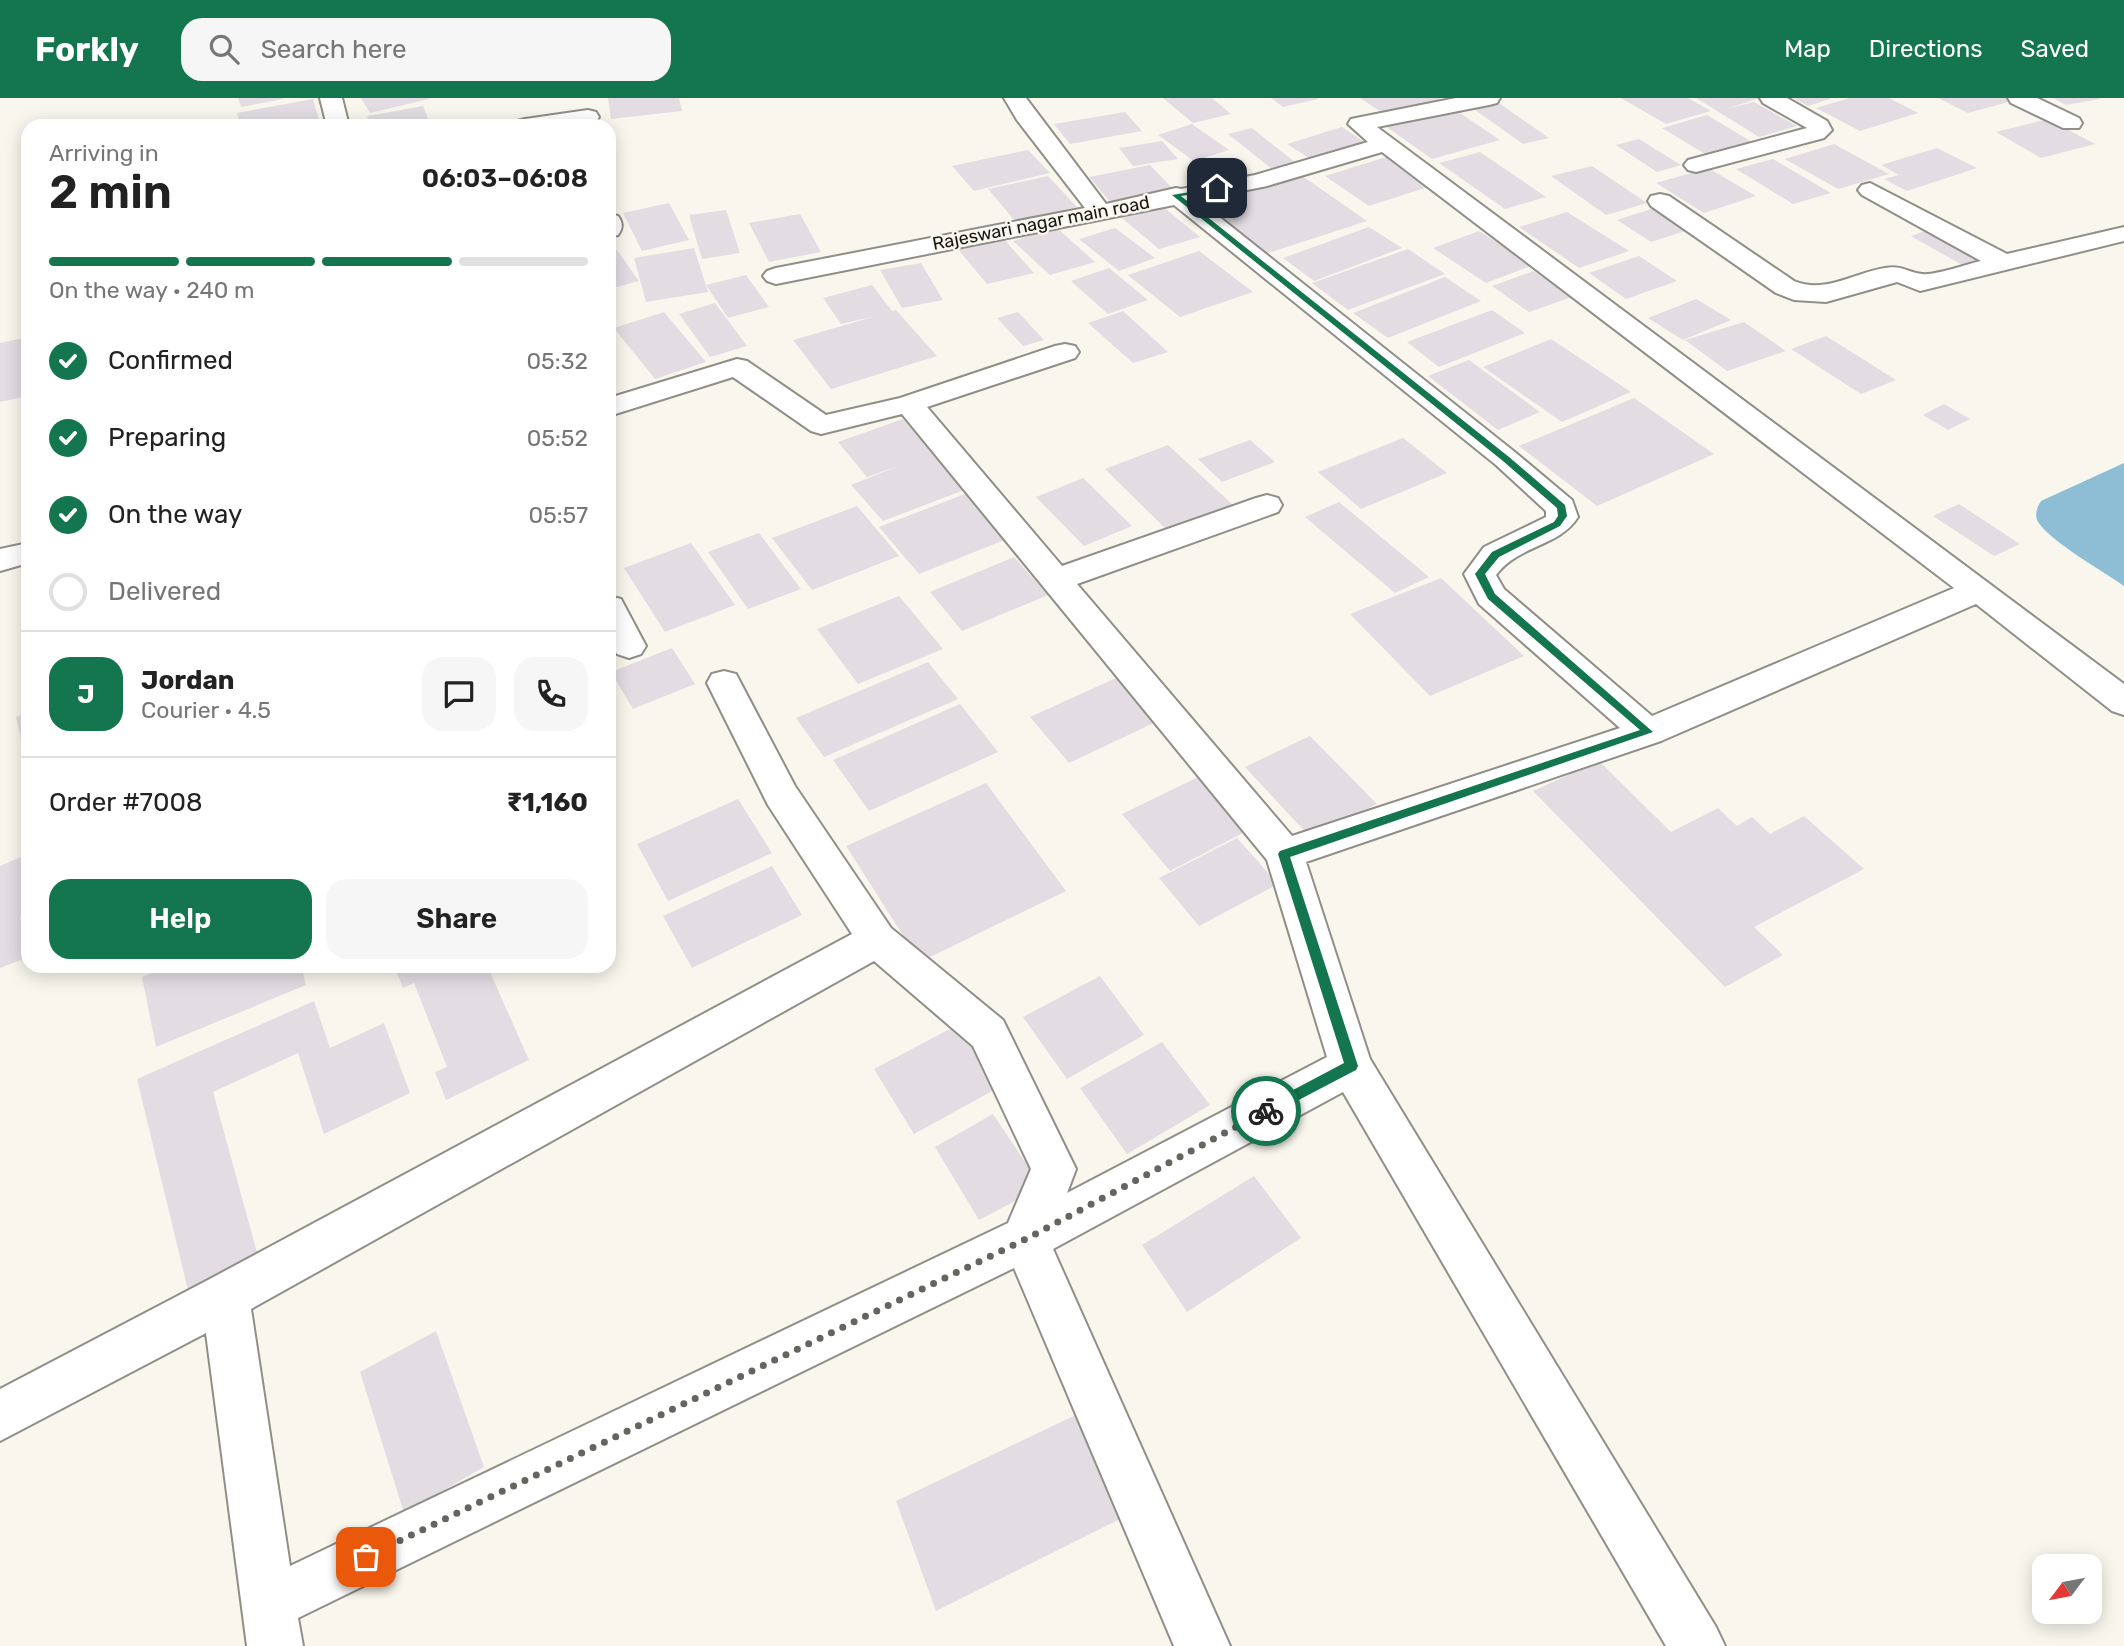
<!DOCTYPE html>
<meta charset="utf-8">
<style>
:root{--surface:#fff;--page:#f6f6f6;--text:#222;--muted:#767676;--line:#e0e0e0;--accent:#14764e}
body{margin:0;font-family:Rubik,sans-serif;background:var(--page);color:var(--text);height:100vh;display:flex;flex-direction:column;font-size:26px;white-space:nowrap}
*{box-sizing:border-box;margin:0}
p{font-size:23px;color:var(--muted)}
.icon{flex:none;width:38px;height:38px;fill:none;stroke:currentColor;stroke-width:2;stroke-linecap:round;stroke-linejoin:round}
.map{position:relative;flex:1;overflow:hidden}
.panel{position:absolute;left:21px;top:21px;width:595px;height:854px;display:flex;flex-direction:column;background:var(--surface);border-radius:21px;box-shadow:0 4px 18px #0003}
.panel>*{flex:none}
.needle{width:46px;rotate:238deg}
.tools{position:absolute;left:2032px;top:1456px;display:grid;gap:14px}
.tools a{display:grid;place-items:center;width:70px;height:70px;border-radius:14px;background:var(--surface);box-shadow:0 4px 18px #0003;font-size:35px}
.pin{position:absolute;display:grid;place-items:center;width:60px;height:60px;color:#fff;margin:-30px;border-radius:14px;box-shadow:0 4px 10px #0006}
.courier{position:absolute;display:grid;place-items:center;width:70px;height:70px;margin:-35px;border:5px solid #14764e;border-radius:50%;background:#fff;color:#222;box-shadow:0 2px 9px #0007}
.overview em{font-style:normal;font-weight:600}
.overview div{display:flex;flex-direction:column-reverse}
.overview{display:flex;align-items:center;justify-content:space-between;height:119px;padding:0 28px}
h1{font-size:46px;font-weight:600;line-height:52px}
.bar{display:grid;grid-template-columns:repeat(4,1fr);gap:10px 7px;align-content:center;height:84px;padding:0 28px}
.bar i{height:9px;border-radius:5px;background:var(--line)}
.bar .selected{background:var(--accent)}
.bar p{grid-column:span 4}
.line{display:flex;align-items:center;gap:18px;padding:0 28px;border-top:2px solid var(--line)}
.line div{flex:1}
.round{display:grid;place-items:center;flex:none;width:74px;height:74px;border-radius:21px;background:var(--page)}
ol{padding:0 28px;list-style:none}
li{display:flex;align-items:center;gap:21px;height:77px}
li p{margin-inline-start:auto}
li .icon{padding:7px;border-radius:50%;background:var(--accent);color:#fff;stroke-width:4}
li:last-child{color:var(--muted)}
li i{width:38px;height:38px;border:4px solid var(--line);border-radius:50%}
.button{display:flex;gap:14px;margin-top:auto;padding:14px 28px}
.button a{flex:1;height:80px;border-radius:21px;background:var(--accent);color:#fff;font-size:28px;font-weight:600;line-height:80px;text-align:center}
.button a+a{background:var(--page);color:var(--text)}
header{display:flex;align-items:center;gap:42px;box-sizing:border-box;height:98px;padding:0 35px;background:var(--accent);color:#fff}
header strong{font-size:33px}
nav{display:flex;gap:38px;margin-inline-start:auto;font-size:24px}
.search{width:490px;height:63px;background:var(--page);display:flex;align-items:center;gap:18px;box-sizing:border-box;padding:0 24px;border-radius:21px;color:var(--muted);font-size:26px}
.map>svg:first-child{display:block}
.water{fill:#8ebed6}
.building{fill:#e3dde3}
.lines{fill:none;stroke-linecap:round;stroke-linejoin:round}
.minor-casing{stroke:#918e87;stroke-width:4}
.minor{fill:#fff;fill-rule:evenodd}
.route{fill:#14764e}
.done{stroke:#65645f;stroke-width:7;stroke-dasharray:0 12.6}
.labels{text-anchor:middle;stroke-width:5;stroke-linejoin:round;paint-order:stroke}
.far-street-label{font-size:18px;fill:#161513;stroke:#f9f6ed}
</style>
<header>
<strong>Forkly</strong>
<div class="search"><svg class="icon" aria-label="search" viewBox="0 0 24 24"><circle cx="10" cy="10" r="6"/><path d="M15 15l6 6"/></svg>Search here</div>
<nav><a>Map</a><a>Directions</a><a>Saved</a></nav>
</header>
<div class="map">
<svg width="2124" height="1548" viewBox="0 0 2124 1548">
<rect width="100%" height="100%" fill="#f9f6ed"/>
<path class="water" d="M2124,365V488C2103,473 2051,444 2038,424C2034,416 2037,410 2041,403Z"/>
<g class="building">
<path d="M238,0H283V1L241,9Z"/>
<path d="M361,0H429V1L370,15Z"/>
<path d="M608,0H679L682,13L611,21Z"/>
<path d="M1163,0H1212L1231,16L1193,25Z"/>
<path d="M1271,0H1317L1318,1L1283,9Z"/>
<path d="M1360,0H1440V1L1386,17Z"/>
<path d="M1621,0H1688L1711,13L1666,26Z"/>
<path d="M1696,0H1760L1726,11L1754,4L1797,28L1759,39Z"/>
<path d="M1793,0H1830V1L1808,8Z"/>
<path d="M1850,0H1889L1918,15L1860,33L1816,10Z"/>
<path d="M1938,0H2007L2012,3L1968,15Z"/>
<path d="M2053,0H2100V1L2066,7Z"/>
<path d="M313,1L319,22L285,28H241L237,15Z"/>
<path d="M1496,3L1549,40L1523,46L1471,9Z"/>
<path d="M423,8L430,26L370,28L367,18Z"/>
<path d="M1451,9L1500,42L1432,61L1384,27Z"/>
<path d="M1125,14L1142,33L1070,46L1054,26Z"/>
<path d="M1707,17L1757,47L1710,59L1662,30Z"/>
<path d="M2048,21L2095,46L2041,60L1996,34Z"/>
<path d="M1192,26L1229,52L1194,63L1158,37Z"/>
<path d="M1342,29L1366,45L1312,62L1287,46Z"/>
<path d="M1252,30L1301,69L1277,75L1228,36Z"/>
<path d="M1639,41L1681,67L1657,74L1616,47Z"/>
<path d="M1162,43L1178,61L1133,68L1119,50Z"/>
<path d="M1834,46L1889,76L1838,91L1785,61Z"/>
<path d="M1937,50L1977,70L1907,93L1884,81L1899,77L1881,67Z"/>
<path d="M1028,52L1050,75L974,93L952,68Z"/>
<path d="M1480,54L1546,99L1505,111L1439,65Z"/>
<path d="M1386,59L1431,88L1369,108L1325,78Z"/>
<path d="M1773,61L1831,95L1793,106L1736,71Z"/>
<path d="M1150,67L1175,93L1112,106L1089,79Z"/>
<path d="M1592,68L1647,105L1606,117L1551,78Z"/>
<path d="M1708,70L1756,98L1704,115L1656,85Z"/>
<path d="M1298,75L1367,123L1262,157L1196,105Z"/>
<path d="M1048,78L1077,109L1015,123L988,91Z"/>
<path d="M1157,104L1200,139L1159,151L1117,116Z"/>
<path d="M669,105L689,142L642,153L623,115Z"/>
<path d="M1657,109L1692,131L1651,144L1617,122Z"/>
<path d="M726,112L740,155L702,161L689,117Z"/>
<path d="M1567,114L1629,153L1579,170L1519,129Z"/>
<path d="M800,116L821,154L769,164L749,125Z"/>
<path d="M1369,129L1402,150L1314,183L1283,160Z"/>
<path d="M1057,130L1095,164L1050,177L1013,143Z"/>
<path d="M1115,130L1155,160L1119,173L1079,141Z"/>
<path d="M1933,130L1987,159L1964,168L1911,138Z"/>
<path d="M1479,133L1533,167L1486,185L1433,150Z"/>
<path d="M1001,138L1034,175L987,186L956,149Z"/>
<path d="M609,141L639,183L609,191Z"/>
<path d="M694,150L708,194L646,204L634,160Z"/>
<path d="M1408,151L1445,176L1348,212L1312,185Z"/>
<path d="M1199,153L1253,194L1180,219L1128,177Z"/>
<path d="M1639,158L1677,183L1626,201L1589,175Z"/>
<path d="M921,165L943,202L902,210L880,172Z"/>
<path d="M1109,170L1148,202L1108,216L1071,183Z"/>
<path d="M1534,173L1572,199L1529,214L1492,188Z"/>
<path d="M746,177L769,209L728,220L706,187Z"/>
<path d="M1445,179L1481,203L1388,240L1353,215Z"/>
<path d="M872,187L892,213L896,212L937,258L831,291L793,242L876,218L841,226L823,200Z"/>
<path d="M1696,201L1731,222L1683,242L1648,220Z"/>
<path d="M715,205L747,248L710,259L679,216Z"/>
<path d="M1492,212L1525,235L1439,269L1407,244Z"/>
<path d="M1123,213L1168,254L1133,265L1088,225Z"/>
<path d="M664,214L706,264L655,281L614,230Z"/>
<path d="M1018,214L1044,242L1023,248L997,220Z"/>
<path d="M1744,224L1786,253L1727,273L1685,242Z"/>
<path d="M1826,238L1896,282L1861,296L1791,251Z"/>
<path d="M28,239V298L0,304V245Z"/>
<path d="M1551,241L1631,294L1562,324L1483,269Z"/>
<path d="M1469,262L1540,314L1498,332L1428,278Z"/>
<path d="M1634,300L1714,356L1597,408L1519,348Z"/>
<path d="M1944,306L1970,321L1948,332L1923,317Z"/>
<path d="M903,321L967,391L883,423L851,387L901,367L867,379L838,344Z"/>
<path d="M1403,340L1447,375L1361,411L1318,374Z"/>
<path d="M1250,342L1275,364L1222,384L1198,361Z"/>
<path d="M1168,347L1233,407L1169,434L1105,371Z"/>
<path d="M1083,380L1132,428L1084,448L1036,399Z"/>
<path d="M970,394L1012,439L919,476L879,429Z"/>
<path d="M1339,404L1429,479L1395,495L1305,419Z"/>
<path d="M1959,406L2020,446L1994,458L1933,418Z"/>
<path d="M857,408L899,458L812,492L772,440Z"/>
<path d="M759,435L801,491L748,511L708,454Z"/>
<path d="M691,445L735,507L665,534L624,470Z"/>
<path d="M1014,459L1048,497L962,533L930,494Z"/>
<path d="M1441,480L1524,558L1430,598L1350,516Z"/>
<path d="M899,498L943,551L858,586L817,531Z"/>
<path d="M672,550L695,586L633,611L611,574Z"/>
<path d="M928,564L958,601L824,659L796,620Z"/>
<path d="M1116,580L1156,624L1069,665L1030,619Z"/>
<path d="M960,606L998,654L869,713L833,662Z"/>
<path d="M28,615V667H27L16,619Z"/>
<path d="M1310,638L1377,706L1311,740L1245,669Z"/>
<path d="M1599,663L1671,734L1718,710L1737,728L1752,719L1770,736L1804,718L1864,771L1754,829L1783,857L1725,889L1533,693Z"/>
<path d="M1198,679L1247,733L1170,773L1122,716Z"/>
<path d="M986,685L1066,793L920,864L846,748Z"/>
<path d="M738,701L772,755L668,803L637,746Z"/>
<path d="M1237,740L1278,786L1199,828L1159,780Z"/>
<path d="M28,756V815L20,819L28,859L0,870V768Z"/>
<path d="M772,768L802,817L692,870L663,818Z"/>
<path d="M170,868H301L306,887L156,949L142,879Z"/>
<path d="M394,868H504L490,874L529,962L446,1002L435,974L447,969L414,885L403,890Z"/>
<path d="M1100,878L1144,937L1067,981L1023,919Z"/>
<path d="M314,903L330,950L384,925L410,995L324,1036L298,955L213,994L258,1158L188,1192L137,981Z"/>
<path d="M963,924L1005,986L914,1036L874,971Z"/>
<path d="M1162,944L1210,1007L1127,1056L1080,990Z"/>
<path d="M993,1016L1042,1089L979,1122L935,1049Z"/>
<path d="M1254,1078L1301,1140L1187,1214L1142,1147Z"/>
<path d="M436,1233L484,1369L404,1415L360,1274Z"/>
<path d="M1084,1313L1130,1416L936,1513L896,1403Z"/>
</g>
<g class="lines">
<defs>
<g id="minor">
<path d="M320,0H342L349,28H327Z"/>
<path d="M1004,0H1026L1106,106L1176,90L1181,91L1255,77L1368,44L1348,26L1351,21L1456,0H1500L1497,5L1489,7L1377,29L2124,586V617L2112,613L1976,506L1661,643L1306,764L1370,961L1716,1529L1725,1548H1666L1343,994L1053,1151L1230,1548H1174L1014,1170L298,1520L303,1548H247L206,1235L0,1343V1291L208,1182L852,836L768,707L707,585L712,576L724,573L736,576L795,688L891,830L1003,922L1076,1071L1067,1095L1327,959L1267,762L902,316L821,336L811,333L733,279L609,318V300L737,261L747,263L826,317L900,300L1055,248L1065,246L1075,248L1079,254L1075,260L927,309L1062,468L1256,400L1267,397L1278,400L1282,407L1278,414L1077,486L1292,738L1620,630L1479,506L1464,476L1484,449L1546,419V413L1496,367L1174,107L776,186L767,183L763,178L767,173L776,170L1085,110L1017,22ZM1382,54L1954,490L1652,618L1504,491L1496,477C1518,447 1559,449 1578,419L1572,402L1516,355L1198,102L1267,88ZM874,863L973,948L1031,1071L1008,1125L290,1468L251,1211Z"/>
<path d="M1760,0H1787L1827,23L1832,32L1824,40L1696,74L1688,72L1684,67L1688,62L1807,30L1763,5Z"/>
<path d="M2008,0H2037L2079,20L2082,25L2079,30H2063L2011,5Z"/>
<path d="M588,12L596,14L599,19L596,24L572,28H514L517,23L525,21Z"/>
<path d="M1870,85L2007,156L2124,129V143L1920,193L1897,184L1826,204L1794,202L1776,195L1651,108L1648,103L1651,98L1660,96L1669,98L1794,183C1826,196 1853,175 1885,170C1903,167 1906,174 1922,176C1934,178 1967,166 1981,163L1862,97L1858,92L1862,87Z"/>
<path d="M609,116L618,118C623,125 623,130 618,137L609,139Z"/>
<path d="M28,445V465L0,473V451Z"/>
<path d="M609,498L621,501L646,548L641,556L629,560L617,556L609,542Z"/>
</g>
</defs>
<use href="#minor" class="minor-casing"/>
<use href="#minor" class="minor"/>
</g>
<path class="route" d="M1220,89V92L1181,98L1509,359L1565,407L1567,418L1560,428L1499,459L1485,476L1495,496L1653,634L1290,759L1358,968L1356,972L1266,1019L1260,1013L1261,1009L1344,965L1278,756L1280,753L1640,632L1488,501L1475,476L1492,454L1554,424L1558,418L1557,410L1503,363L1172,97Z"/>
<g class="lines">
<path class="done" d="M366,1459L1026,1141L1266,1013"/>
</g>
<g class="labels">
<g class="far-street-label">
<text transform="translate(1041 125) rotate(-11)" y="6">Rajeswari nagar main road</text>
</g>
</g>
</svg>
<div class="tools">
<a><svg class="needle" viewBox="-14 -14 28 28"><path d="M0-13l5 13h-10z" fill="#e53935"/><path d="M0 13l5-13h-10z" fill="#767676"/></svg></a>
</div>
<div class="pin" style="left:366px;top:1459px;background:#ea580c"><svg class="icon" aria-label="bag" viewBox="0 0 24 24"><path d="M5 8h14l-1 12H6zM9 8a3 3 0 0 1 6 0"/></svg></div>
<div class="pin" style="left:1217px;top:90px;background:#1f2937"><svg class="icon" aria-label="home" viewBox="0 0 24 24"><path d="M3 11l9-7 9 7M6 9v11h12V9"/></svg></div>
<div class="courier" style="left:1266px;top:1013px"><svg class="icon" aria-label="bike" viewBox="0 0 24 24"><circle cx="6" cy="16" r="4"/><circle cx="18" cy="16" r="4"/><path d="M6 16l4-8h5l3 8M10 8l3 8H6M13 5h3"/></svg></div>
<section class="panel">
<div class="overview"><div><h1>2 min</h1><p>Arriving in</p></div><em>06:03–06:08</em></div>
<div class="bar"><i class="selected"></i><i class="selected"></i><i class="selected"></i><i></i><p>On the way · 240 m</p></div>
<ol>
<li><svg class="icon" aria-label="check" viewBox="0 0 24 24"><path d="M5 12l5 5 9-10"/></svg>Confirmed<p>05:32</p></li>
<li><svg class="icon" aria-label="check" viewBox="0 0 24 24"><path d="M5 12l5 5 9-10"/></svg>Preparing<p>05:52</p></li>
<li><svg class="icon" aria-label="check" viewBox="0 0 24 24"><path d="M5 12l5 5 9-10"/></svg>On the way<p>05:57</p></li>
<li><i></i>Delivered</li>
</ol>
<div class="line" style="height:126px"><b class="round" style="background:var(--accent);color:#fff">J</b><div><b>Jordan</b><p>Courier · 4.5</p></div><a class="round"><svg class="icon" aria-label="chat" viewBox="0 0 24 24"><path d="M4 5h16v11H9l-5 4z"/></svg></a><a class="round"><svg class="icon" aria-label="phone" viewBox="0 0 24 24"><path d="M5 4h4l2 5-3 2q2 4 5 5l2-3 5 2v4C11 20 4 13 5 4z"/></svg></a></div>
<div class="line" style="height:91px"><div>Order #7008</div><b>₹1,160</b></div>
<div class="button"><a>Help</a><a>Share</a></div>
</section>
</div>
